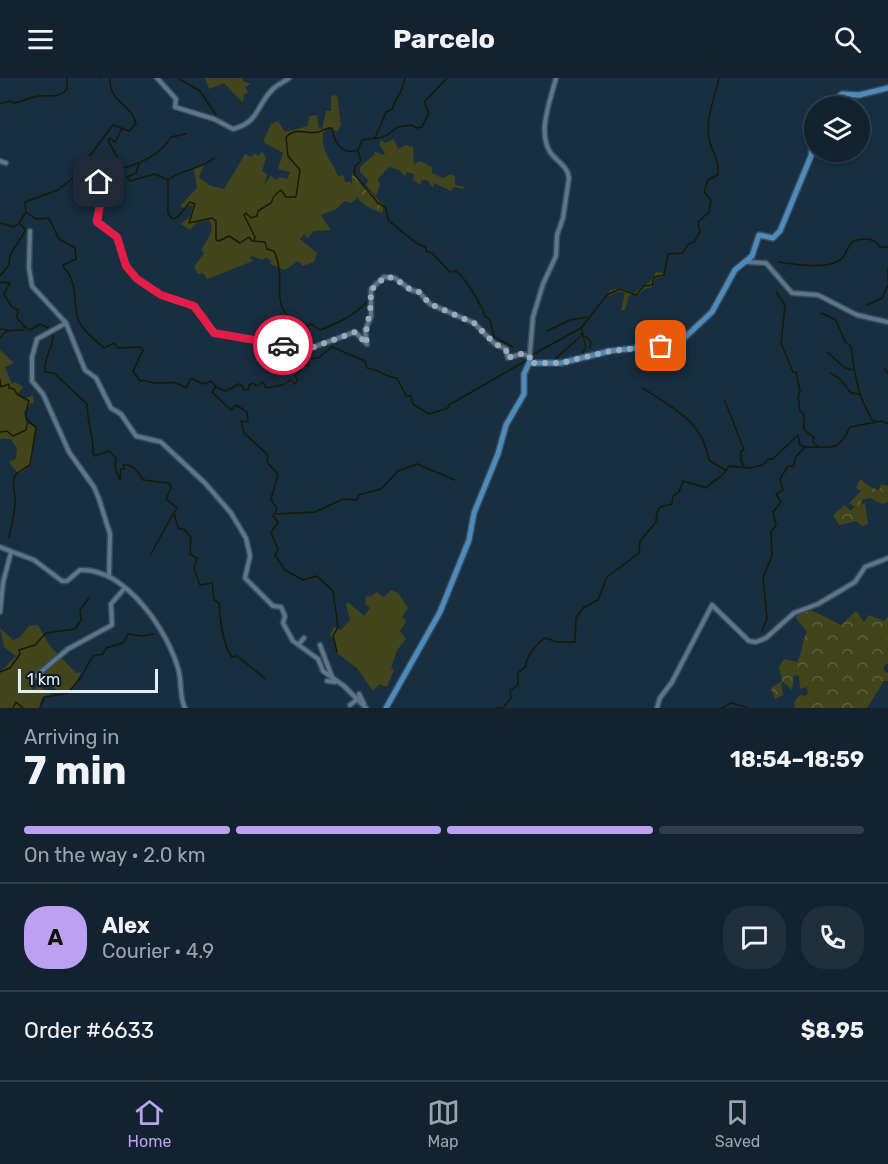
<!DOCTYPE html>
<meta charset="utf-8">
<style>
:root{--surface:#122231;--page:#1f2f3d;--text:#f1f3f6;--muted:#9ca4ab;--line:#313f4d;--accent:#bca0f2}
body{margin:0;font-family:Rubik,sans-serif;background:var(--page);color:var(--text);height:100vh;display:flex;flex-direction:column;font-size:22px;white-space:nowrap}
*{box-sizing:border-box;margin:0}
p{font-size:20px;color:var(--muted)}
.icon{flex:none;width:33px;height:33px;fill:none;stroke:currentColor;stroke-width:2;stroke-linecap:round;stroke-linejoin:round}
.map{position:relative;height:630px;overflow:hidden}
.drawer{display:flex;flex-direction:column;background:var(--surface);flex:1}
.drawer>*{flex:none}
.buttons{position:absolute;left:804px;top:18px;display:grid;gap:12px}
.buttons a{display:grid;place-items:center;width:66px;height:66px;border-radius:50%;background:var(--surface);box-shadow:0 2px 4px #0004,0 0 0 2px var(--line);font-size:30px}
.scale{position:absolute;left:18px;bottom:15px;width:140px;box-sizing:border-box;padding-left:6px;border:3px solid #e0eefa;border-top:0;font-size:16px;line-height:21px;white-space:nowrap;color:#e0eefa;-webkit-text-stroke:4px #0c161e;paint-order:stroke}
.pin{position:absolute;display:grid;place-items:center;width:51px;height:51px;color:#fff;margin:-26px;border-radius:12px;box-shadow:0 3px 9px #0006}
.courier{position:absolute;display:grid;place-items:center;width:60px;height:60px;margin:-30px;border:4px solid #e11d48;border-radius:50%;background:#fff;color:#222;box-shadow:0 2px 8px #0007}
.overview em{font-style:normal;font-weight:700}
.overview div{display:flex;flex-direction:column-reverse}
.overview{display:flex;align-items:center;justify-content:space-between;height:102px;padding:0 24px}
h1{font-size:39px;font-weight:700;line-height:45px}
.bar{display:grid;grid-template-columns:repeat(4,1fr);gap:9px 6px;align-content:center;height:72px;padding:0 24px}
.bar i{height:8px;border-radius:4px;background:var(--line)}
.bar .active{background:var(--accent)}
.bar p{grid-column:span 4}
.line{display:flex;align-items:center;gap:15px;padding:0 24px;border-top:2px solid var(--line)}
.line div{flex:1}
.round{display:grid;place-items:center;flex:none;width:63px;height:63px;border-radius:24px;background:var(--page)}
header{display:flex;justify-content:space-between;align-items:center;height:78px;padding:0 24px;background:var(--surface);font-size:27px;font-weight:700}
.tabs{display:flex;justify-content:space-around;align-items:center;height:84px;border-top:2px solid var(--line);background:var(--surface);font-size:16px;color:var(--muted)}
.tabs a{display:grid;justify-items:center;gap:3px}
.tabs .active{color:var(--accent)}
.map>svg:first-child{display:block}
.grass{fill:#42451c}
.forest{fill:url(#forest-crowns)}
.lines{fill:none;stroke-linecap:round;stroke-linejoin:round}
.stream{stroke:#191b02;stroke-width:1.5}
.minor-casing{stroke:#374a5a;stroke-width:7}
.major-casing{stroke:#374a5a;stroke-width:8}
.minor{stroke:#5c758a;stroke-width:4}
.major{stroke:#4c8bbc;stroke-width:5}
.done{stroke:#9aabb9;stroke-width:6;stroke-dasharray:0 10.8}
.route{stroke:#e11d48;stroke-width:8}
</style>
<header><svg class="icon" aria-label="menu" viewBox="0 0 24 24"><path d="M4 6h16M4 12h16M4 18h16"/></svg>Parcelo<svg class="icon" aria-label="search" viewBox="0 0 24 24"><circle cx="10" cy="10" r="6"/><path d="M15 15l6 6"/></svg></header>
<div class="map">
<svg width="888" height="630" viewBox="0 0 888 630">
<defs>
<pattern id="forest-crowns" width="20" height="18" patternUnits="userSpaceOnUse" patternTransform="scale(1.5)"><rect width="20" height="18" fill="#42451c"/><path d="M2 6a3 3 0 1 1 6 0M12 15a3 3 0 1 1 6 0" fill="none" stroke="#5d603e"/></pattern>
</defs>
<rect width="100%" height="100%" fill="#182e41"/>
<g class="grass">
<path d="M205,0H242L243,3L251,6L245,9L248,14L244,17L243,25L224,5L209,11Z"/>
<path d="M337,17L341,47L337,54L329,49L323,55C321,75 332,82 338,98L344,97L345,104H351L357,121L350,125L345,123L335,132L321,137L331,152L314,153L307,160L304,156L300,161L317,175L314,184L303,188L298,183L285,192L270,186L271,183L266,179L262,182L252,178L250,179L253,183L207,201L203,195L198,196L194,189L204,175L201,172C207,162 216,152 209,142L196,145L190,152L181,146L190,138L193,127H189L186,131L180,128L197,110L194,91L204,87L199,99L209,107L224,111L245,76L251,79L255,75L258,78L262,73L266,80L262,93L267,96L264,108L271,97L275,102L280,99L287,101L290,94L278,91L283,75L263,64L271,46L278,43L285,54L308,48L309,38L317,37L319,50L322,51L326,33H331V18Z"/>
<path d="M394,61L398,71L406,67L413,69L414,86L420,83L432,89V95L443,100L451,96L455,99V107L464,109L463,111L454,109L451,113L434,105L433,110L427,102H421V107L413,102L414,96L407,94L405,98L399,92L389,89L378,101L380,107L376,118L366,107L368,102L360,94V89L375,76L374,73L383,77L385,75L379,66L381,62L385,65Z"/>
<path d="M656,194L664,195L663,199L656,200L652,209L644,211L639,216L629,217L625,232H621L625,215L619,213L608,219L609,213C621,207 624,212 634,215L650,204Z"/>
<path d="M0,272L14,285L5,289L12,306L15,304L23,309L17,317L24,321L33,317L34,325H31L24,334L26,345L36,348L31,387L19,396L10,386V383L16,381L17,371L11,361H0Z"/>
<path d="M391,512L398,515L408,530L402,539L406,543L400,553L406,561L397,572L391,590L394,592L387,609L379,606L373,613L357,590L337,575L335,562L330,557L334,549L341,552L350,542L346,526L348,524L364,538L370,530L365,526L366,518L370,519L377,514L384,519Z"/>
<path d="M38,547L50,568L76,595L81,594L76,605L66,615L61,616L39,597L31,608L33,612L39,608L51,616L42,619L39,630H0V594L16,578L4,569L0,550L13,562L19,560L29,548Z"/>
</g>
<g class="forest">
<path d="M352,95L384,128L382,135C361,128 350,117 352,95Z"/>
<path d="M860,401L870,409L879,412L881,406L888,408V424L882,426L870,420L862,422L861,425L865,426L868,446L862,448L856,443L839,447L833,437L845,427L850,433L855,429L849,425L861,413L856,410Z"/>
<path d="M811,532L841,547L856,533L864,544L869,537L884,543L888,539V585L884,588V593L888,595V603H884L867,630H795L794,624L800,617L805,618L808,616L807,609L800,611L799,598L794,597L792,612L783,604L781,606L783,617L775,621L771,610L782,603L779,589L784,581L797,584C804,573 801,563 807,554L795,539Z"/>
</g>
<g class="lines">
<g class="stream">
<path d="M99,0H100"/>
<path d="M178,0L200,13L216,37"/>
<path d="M0,26L9,23L14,25C22,24 30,19 39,18C49,17 58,21 67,11V0"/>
<path d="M122,51L115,64L110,60L108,63L124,90C142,85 162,75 171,59L186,56"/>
<path d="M375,60L386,34L392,31C395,22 405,9 405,0"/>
<path d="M358,73L361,83L355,88L354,96L378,125L386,130L388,142L416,165L426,169V173L432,175L450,194L456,193C465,199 482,228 485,238L490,242L494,259L513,269"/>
<path d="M139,86L136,95L127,99L130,103L155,96L168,102C181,91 201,92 214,80"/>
<path d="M168,102V135L172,141L178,139L190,124L195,126L189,145L212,140L216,143V162L219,163L229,158L240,165L249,159L252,163L265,164L267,171L274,173C290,207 262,230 306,249L311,246L320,252C338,245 354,238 368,223"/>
<path d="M26,134L36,141L49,140L59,161L75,170L76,181L63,187L64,190C78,203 73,224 78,241C80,250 96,263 104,270L114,265L118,270L140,269L143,272L133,293L140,303C147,301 149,305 156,305C171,306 171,301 186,310L191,300L203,306L211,303L216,309L212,314L231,332L236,327L247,334L248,344L241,343L244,355L268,377L267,384L278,396L271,421L277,431L273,438L278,444L271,455L278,471L275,477L285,492L303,502L317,498L333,513L338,549L333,558L337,574"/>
<path d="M0,145L14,149L18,146"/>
<path d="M254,163L255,159L244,137L246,135L251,140L257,138L258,133L271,125L274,118L281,112L286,119H296L300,92L288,78L286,59C298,48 306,57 318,54C324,53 325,49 332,50C334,63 341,78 358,72L362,62L384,59L398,49L412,47L416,50L422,49L429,35L424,24L447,0"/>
<path d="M779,184C794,186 832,193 843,179C846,174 849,168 853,163C863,160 875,159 880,169H888"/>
<path d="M888,190V203"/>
<path d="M0,198L9,187L10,177L26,152L19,145L26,134L25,124L58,112L73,100L113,47L129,53L136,46C132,25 109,26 110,0"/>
<path d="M0,204L10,205L4,216L12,229L18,232L17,240L24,248V252C13,253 7,250 0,260"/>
<path d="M776,214L785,227L781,265L793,294H796L800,313L798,318L800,333L804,336V352L814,359L813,364L817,368"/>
<path d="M867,227L882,220L888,207"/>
<path d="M821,235L836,242L845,264L851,268C853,286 856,303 861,319C864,328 869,333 871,341L875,343"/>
<path d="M24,248L30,252L40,246L50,251"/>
<path d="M0,251L8,252"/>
<path d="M547,253L570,242L587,239"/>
<path d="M53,254C55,269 43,278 45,294L54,295L87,326C87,344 94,359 93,376L95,378L109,373L116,380L115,390L120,402L121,391H125L123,387C134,386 138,394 143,402L169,405L171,410L166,421L177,430L174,435L178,450L185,452L191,460L190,476L197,480L194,490L200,507L212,505L214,522L219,525C220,539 222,567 232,579L237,578L266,601"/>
<path d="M586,258L591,264L590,270"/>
<path d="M827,274L845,290L854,292"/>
<path d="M582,276L586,270L583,255"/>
<path d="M532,277L581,250L607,217L619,211L636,217L644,208L652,207L654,199L664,197L668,176L683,175L688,166L694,164L700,154L698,144L709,134L711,122L704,114L708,102L718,97C719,78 712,76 709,61C705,41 715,19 719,0"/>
<path d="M554,282L581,258L582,251"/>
<path d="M885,291L888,295"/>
<path d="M831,295L840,301L851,315L860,316"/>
<path d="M0,301L1,309L9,306V310L14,311L17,316L29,323C25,336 23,342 36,349L30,387C7,400 14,400 15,421C16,433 11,448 9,459"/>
<path d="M216,309L226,313L239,306L243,308V312H248L249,307L253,305L257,308L263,304L266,310L283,307L290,302L295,306L297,303L295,296L301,292V287L309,288L307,281L318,280L332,269L365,283L367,290C378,291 385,299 397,300L406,318H411L413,326L429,336L448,330L449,327L527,282"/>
<path d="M643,310C675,332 702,342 709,382L725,392"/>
<path d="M725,323L744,372L741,373V383L744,388"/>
<path d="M0,354L7,353L13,358L26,352L27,346"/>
<path d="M276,436L315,434L343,421L357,422L358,417L381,411L398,393L417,386L455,402"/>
<path d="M151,476L173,436"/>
<path d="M762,553L767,541L763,499L772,478L771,454L776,447L773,434L781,424L776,416L783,412L780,401L788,388H794L795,380L804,370"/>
<path d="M0,594L10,590L20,576L19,572L35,567L46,555L75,551L81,542L80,532L89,520"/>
<path d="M13,630L16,624L23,630"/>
<path d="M40,630L45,619L68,615L81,599L93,578L103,576L106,570L123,565L128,556L142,558L154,556"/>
<path d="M495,630H503L511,620L510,613L518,607V595L526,588C526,579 538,562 547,560L556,564H575L576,540L583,530L598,522L607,499L639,475L640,463L656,444L657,434L660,429L672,426L673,418L679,414L683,403L707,410C711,402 721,403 729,388L750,390L763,387L768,381H773L798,357L800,367L804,369C831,368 838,376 850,349L881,343L888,346"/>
<path d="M721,630L732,625L748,630"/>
</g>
<defs>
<g id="minor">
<path d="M157,0L176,21L175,29L214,41L233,51C260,44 256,27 273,11C277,7 284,4 289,0"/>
<path d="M0,83L6,85"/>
<path d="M98,88L100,126L96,142L117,159L126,188L136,200L161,217L194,228L214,255L272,265L303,273L355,254L367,266L365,252L371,239V211L384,199L395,200L411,212L419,214L430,226L474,245L495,266L506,271L508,280L521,276L530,278"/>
<path d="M30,153L29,190L32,208L66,245L85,292L96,300L111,330L121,336L136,358L161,364L205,405L231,435L246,460L250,478L245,500L273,528L281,529L285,538L283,545L293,563L318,581L323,593L344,608L366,630"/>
<path d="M747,184L766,185L792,215L818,217L857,237L888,244"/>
<path d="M66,245L37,261L32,279V303L43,316L69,374L94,409L99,421L110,456L109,498"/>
<path d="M529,285L533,239L543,206L556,178L557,157L563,140L569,100C568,88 556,83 550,74C537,53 551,21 556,0"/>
<path d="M0,469L34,482L62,503H67L80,492C126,490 169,554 179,594C182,607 179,618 185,630"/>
<path d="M0,534L3,505L11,474"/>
<path d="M299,566L304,560"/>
<path d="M320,567L332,599"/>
<path d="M36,598L68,571L112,547L111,526L124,511"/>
<path d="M327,603L335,604"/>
<path d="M359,616L364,626"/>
<path d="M350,627L358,621"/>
<path d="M657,630L660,620L672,604L712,527L749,563L756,564L766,560L794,535L818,526L855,504L865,489L888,480"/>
</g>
<g id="major">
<path d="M832,28L833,23L842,16L859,17L888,10"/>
<path d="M386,630L440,534L469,462L474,435L498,376L506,347L524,316V296L529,285H561L610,273L679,265L712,234L735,192L752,178L759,157L773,160L780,153L811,78L814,51"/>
</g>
</defs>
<use href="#minor" class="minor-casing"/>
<use href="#major" class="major-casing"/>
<use href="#minor" class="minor"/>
<use href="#major" class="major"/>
</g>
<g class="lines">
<path class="done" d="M283,267L303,273L355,254L367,266C363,248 374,233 370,213L385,199L394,200L411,212L419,214L430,226L474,245L495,266L506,271L507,280L521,276L530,278L529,285H561L610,273L661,268"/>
<path class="route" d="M99,104L100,126L97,144L117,159L126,188L137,201L161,217L194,228L214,255L283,267"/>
</g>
</svg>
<div class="buttons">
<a><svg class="icon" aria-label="layers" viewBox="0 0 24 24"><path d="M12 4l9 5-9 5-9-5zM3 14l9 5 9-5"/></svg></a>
</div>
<div class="scale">1 km</div>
<div class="pin" style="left:661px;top:268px;background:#ea580c"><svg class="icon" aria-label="bag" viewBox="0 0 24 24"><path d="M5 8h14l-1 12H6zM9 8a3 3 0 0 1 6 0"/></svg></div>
<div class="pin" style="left:99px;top:104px;background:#1f2937"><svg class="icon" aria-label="home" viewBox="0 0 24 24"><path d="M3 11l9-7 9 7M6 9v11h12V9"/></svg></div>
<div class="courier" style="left:283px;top:267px"><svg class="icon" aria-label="car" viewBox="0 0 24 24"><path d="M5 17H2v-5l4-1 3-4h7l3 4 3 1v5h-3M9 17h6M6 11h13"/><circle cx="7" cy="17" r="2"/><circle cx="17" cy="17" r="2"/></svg></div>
</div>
<section class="drawer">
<div class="overview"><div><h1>7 min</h1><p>Arriving in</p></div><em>18:54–18:59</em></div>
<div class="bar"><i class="active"></i><i class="active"></i><i class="active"></i><i></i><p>On the way · 2.0 km</p></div>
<div class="line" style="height:108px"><b class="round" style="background:var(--accent);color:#111">A</b><div><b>Alex</b><p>Courier · 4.9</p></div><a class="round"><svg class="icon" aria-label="chat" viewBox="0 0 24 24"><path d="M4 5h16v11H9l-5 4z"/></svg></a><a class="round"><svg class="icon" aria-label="phone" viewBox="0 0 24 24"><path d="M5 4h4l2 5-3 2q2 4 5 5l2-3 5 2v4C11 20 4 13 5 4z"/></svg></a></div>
<div class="line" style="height:78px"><div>Order #6633</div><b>$8.95</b></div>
</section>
<nav class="tabs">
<a class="active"><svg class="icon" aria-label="home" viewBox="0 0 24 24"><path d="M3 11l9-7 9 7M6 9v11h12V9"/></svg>Home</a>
<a><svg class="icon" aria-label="map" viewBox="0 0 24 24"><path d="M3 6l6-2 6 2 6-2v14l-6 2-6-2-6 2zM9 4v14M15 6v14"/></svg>Map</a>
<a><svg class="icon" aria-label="saved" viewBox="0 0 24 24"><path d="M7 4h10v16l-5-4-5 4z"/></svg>Saved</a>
</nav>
